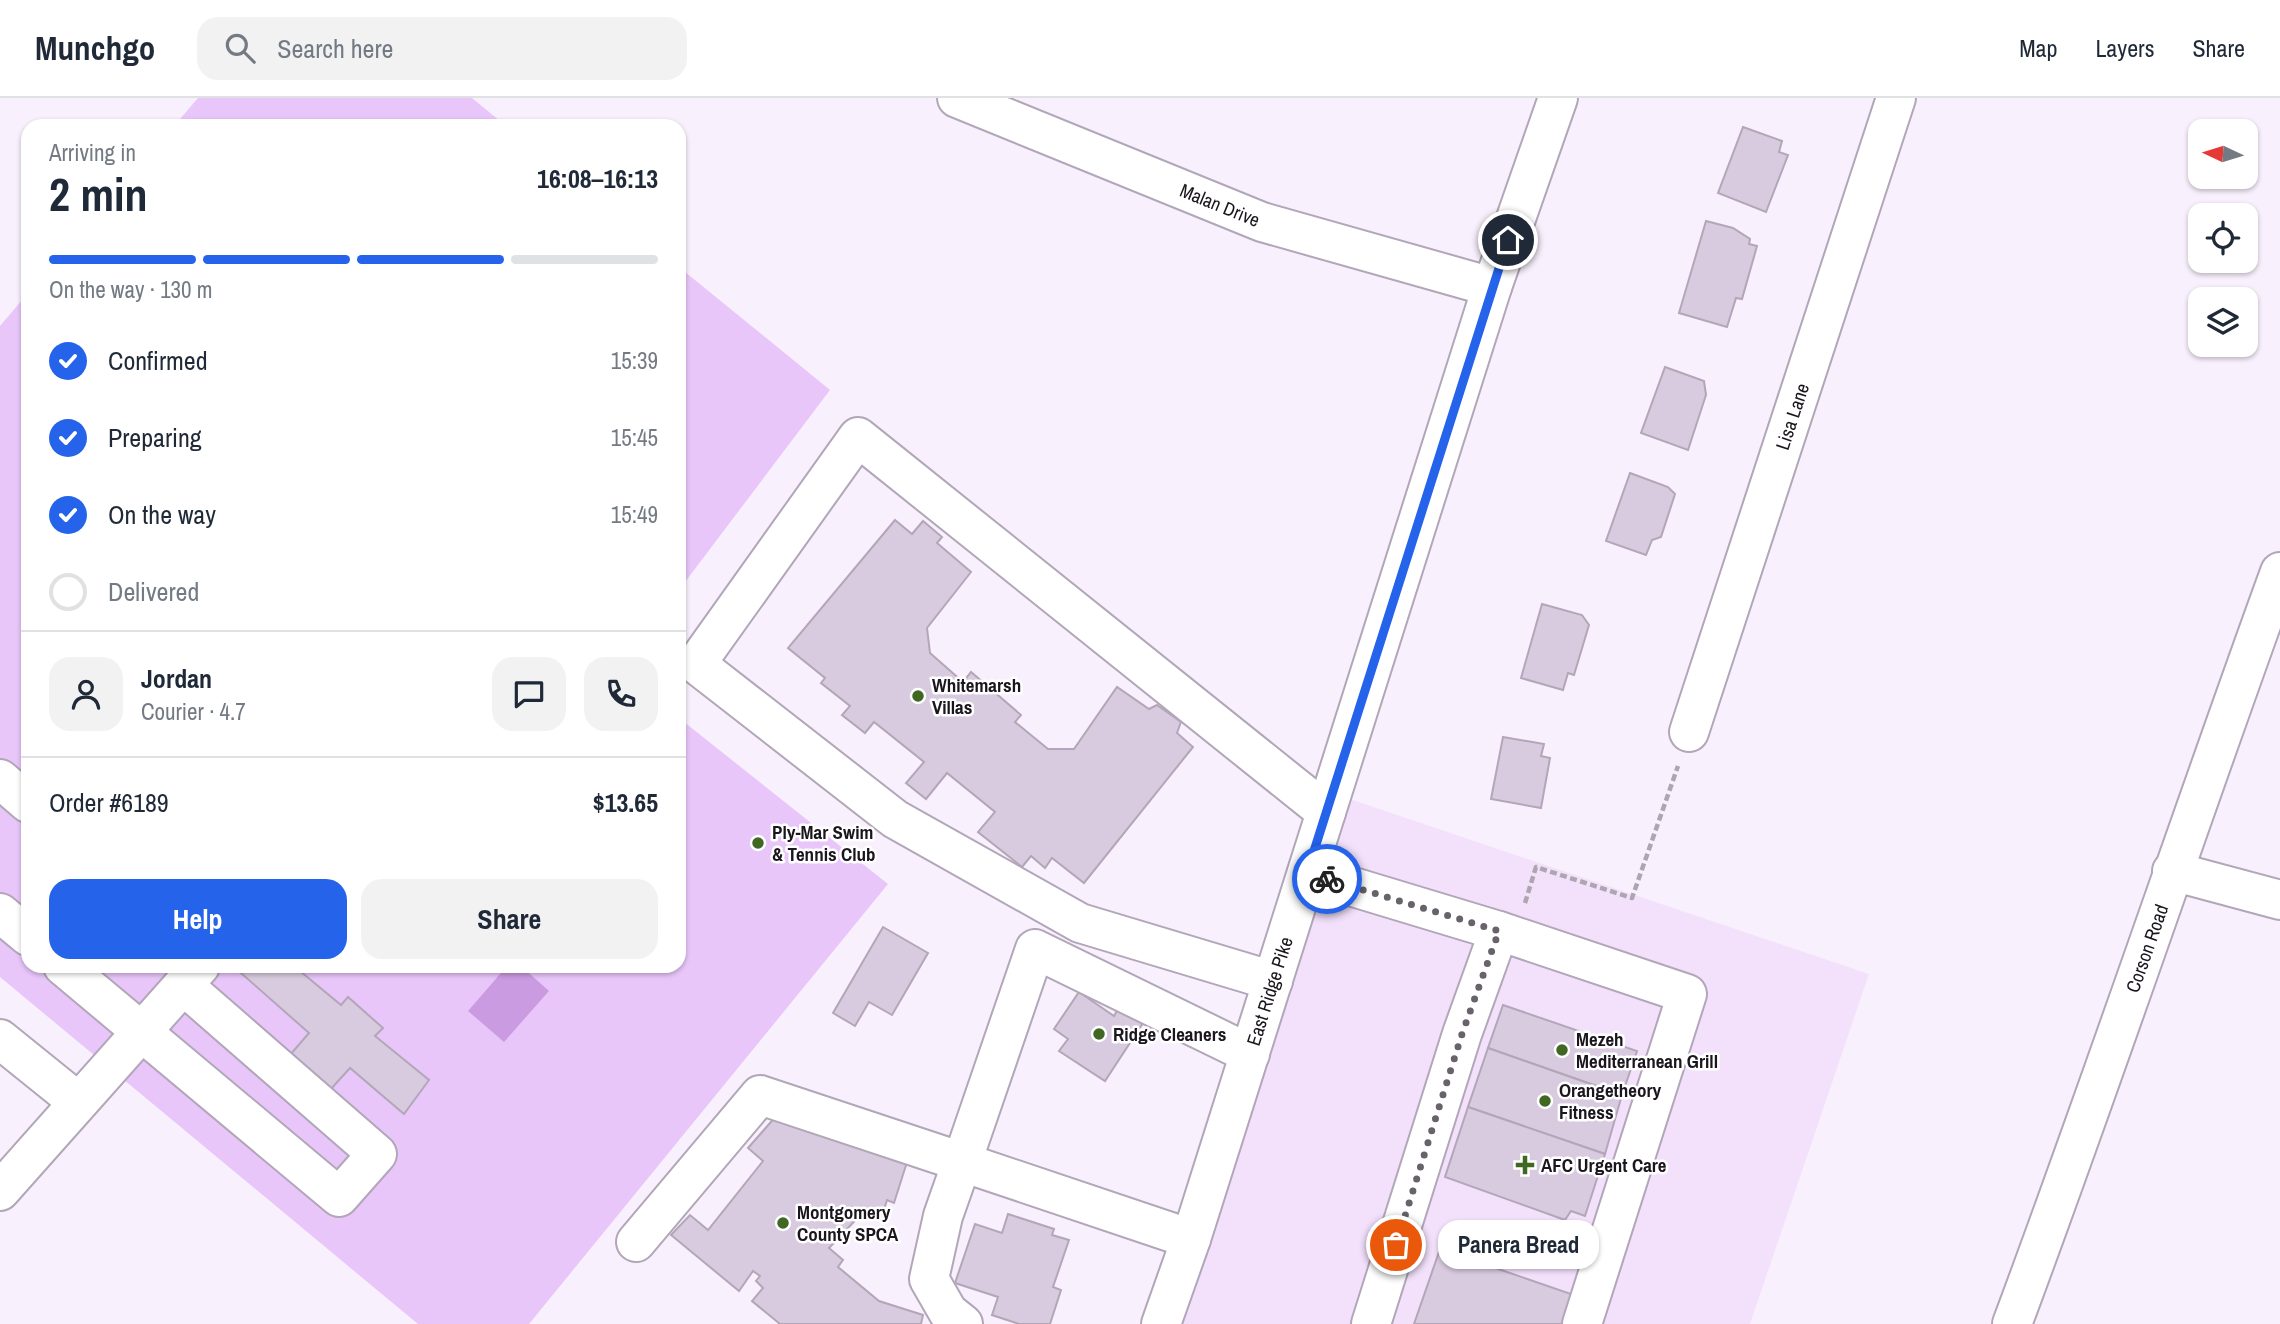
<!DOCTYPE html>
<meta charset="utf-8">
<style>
:root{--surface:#fff;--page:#f2f2f3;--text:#1f2937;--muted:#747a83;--line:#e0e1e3;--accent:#2563eb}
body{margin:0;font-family:"Archivo Narrow",sans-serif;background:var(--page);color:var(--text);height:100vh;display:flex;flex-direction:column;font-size:26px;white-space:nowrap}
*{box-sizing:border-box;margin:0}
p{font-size:23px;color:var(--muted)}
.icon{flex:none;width:38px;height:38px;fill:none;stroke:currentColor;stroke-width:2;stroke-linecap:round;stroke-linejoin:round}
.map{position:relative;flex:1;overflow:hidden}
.details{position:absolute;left:21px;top:21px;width:665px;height:854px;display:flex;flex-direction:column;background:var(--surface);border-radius:21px;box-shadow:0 2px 5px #0004}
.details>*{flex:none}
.needle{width:46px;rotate:274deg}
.buttons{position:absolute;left:2188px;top:21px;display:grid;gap:14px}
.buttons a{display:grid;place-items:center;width:70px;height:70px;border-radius:14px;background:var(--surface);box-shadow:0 2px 5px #0004;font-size:35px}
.pin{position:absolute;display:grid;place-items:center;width:60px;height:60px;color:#fff;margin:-30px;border:4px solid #fff;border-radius:50%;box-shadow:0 2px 7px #0007}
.courier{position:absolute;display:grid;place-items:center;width:70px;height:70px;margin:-35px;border:5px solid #2563eb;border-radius:50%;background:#fff;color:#222;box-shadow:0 2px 9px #0007}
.bubble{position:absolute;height:49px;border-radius:21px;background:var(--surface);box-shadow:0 2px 5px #0004;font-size:23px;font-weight:700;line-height:49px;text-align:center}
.summary em{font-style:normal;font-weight:700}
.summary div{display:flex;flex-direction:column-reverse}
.summary{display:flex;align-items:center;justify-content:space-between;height:119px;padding:0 28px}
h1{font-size:46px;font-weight:700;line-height:52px}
.bar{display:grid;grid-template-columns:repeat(4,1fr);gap:10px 7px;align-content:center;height:84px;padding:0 28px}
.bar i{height:9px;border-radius:5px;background:var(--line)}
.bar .active{background:var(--accent)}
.bar p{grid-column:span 4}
.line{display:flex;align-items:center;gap:18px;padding:0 28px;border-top:2px solid var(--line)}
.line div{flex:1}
.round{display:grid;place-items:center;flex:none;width:74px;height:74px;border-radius:21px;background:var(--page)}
ol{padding:0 28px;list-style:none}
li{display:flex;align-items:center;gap:21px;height:77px}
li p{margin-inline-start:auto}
li .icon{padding:7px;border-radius:50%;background:var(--accent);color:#fff;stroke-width:4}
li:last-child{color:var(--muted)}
li i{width:38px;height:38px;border:4px solid var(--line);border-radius:50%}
.action{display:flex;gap:14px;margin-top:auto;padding:14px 28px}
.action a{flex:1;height:80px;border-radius:21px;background:var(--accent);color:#fff;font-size:28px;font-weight:700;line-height:80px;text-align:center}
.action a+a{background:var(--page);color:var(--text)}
header{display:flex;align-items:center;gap:42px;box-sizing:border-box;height:98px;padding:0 35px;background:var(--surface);border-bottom:2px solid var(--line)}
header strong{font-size:33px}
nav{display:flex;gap:38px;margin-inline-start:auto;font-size:24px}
.search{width:490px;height:63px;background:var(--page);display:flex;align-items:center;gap:18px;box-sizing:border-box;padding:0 24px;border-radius:21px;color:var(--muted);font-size:26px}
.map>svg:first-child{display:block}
.built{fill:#f3e1fc}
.green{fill:#e8c6fa}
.water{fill:#cb9be2}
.building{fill:#d8cbdf;stroke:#b3a6b9;stroke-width:2}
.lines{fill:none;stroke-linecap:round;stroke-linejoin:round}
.minor-casing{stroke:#b2a6b9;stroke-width:42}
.major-casing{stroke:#b2a6b9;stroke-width:42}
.path{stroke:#ada6b0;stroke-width:4.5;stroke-dasharray:7 3.5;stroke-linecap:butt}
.minor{stroke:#fff;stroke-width:38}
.major{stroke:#fff;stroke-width:38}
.done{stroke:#68626b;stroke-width:7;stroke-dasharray:0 12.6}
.route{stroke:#2563eb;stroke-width:9}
.poi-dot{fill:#406823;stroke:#fff;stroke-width:2.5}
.labels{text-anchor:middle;stroke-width:5;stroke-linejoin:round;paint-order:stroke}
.street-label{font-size:19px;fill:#1b161d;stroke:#fff}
.poi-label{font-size:19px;font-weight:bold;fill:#1b161d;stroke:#fff;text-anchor:start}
</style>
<header>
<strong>Munchgo</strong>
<div class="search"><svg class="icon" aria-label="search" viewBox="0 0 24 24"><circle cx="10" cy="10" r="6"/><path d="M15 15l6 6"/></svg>Search here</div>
<nav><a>Map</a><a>Layers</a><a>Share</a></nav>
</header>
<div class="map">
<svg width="2280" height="1226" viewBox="0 0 2280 1226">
<rect width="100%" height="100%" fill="#f8f0fc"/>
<path class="built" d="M1332,695L1869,876L1750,1226H1161Z"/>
<g class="green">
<path d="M198,0H472L506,28H174Z"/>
<path d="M679,169L830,292L679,492Z"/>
<path d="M28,195V868H679V620L888,786L529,1226H418L0,879V228Z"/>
</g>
<path class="water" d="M507,868H521L549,893L504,944L468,913Z"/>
<g class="building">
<path d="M1743,29L1782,43L1779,54L1788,57L1766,114L1718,95Z"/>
<path d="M1706,123L1733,130L1750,141L1749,146L1757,148L1742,201L1736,200L1727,229L1679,215Z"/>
<path d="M1665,269L1704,283L1706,297L1688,352L1641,335Z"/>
<path d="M1630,375L1668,389L1675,396L1661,439L1652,442L1646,457L1606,443Z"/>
<path d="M895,422L912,436L923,423L942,439L937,445L971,474L927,530L930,555L963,584L971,574L1021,617L1015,624L1048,651H1074L1117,589L1149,611L1157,607L1181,624L1177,635L1193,649L1084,785L1052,760L1045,770L1031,758L1022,769L978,734L995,714L947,675L926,701L906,685L924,664L874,624L865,635L842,617L850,608L821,585L825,580L788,550Z"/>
<path d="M1542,506L1582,517L1589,527L1574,577L1568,575L1563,592L1521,580Z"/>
<path d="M1503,639L1544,646L1541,658L1550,660L1541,710L1491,701Z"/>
<path d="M883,829L928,855L892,917L869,904L855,928L833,915Z"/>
<path d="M233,868H294L341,907L348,899L383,930L375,938L429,982L404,1016L350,970L330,992L290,957L309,935Z"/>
<path d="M1079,894L1114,918L1119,909L1143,925L1105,983L1059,953L1068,941L1054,931Z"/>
<path d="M1503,907L1637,953L1622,997L1488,950Z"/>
<path d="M1488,950L1622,997L1605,1056L1468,1009Z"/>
<path d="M1468,1009L1605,1056L1585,1118L1571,1113L1565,1122L1445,1079Z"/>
<path d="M778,1016L908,1061L894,1105L887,1102L882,1118L865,1112L829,1150L843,1162L838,1169L879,1203L923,1217L921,1226H780L752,1203L763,1190L756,1183L760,1178L753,1173L739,1193L671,1137L690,1117L708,1132L763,1063L748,1050Z"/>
<path d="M1008,1116L1054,1131L1052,1137L1069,1142L1053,1189L1061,1192L1050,1226H1019L992,1217L998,1199L955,1185L975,1126L1002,1135Z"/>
<path d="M1440,1151L1574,1197L1564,1226H1414Z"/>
</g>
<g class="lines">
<defs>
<g id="minor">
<path id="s1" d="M957,0L1262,124L1492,189"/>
<path id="s2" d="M1689,634L1896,0"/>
<path d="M0,681L28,705"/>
<path d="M2172,773L2280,802"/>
<path d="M1307,775L1499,833L1462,936L1371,1226"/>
<path d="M0,815L28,838"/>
<path d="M1499,833L1687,896L1582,1226"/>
<path d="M63,868L339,1099L377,1056L183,887"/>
<path d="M1273,883L1080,825L895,721L696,566L858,339L1326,714"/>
<path d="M0,941L78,1004"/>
<path d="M0,1093L200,868"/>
<path d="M636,1144L760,997L962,1064L1035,851L1250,956"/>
<path d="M963,1226L948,1214L929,1181L943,1118L962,1064L1191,1141"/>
<path id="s3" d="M2012,1226C2105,977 2189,724 2280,474"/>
</g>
<g id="major">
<path id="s4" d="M1161,1226L1191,1141L1492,189L1558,0"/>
</g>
</defs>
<use href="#minor" class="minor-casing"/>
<use href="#major" class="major-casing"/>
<path class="path" d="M1525,805L1536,769L1632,800L1678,668"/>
<use href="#minor" class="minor"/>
<use href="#major" class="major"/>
</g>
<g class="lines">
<path class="done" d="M1327,781L1499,833L1462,936L1396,1147"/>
<path class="route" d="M1327,781L1307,775L1508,142"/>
</g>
<g class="poi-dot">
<circle cx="918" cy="598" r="7"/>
<circle cx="758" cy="745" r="7"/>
<circle cx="1099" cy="936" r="7"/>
<circle cx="1562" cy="952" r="7"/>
<circle cx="1545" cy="1003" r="7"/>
<path d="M1521.5 1056.5h7v7h7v7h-7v7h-7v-7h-7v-7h7z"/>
<circle cx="783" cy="1125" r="7"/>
</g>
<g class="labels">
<g class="street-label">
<text dy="7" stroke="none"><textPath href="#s1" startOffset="284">Malan Drive</textPath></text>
<text dy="7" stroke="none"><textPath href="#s2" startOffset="332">Lisa Lane</textPath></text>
<text dy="7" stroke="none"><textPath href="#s3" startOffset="399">Corson Road</textPath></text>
<text dy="7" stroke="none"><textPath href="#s4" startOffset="350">East Ridge Pike</textPath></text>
</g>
<g class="poi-label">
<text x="932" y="594">Whitemarsh<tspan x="932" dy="22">Villas</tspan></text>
<text x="772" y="741">Ply-Mar Swim<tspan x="772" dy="22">&amp; Tennis Club</tspan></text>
<text x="1113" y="943">Ridge Cleaners</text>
<text x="1576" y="948">Mezeh<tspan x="1576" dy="22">Mediterranean Grill</tspan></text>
<text x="1559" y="999">Orangetheory<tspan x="1559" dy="22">Fitness</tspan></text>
<text x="1541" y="1074">AFC Urgent Care</text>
<text x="797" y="1121">Montgomery<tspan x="797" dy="22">County SPCA</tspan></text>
</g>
</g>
</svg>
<div class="buttons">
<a><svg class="needle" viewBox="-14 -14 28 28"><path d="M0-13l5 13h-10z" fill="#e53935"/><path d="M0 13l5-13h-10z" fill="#747a83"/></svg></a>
<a><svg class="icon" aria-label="locate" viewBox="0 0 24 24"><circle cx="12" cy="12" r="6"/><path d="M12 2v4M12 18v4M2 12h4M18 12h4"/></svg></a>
<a><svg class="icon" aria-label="layers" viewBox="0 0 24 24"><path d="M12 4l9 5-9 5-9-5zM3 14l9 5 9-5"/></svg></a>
</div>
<div class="pin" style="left:1396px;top:1147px;background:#ea580c"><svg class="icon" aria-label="bag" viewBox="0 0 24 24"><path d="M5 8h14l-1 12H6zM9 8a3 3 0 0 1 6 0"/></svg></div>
<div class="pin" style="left:1508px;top:142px;background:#1f2937"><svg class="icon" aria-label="home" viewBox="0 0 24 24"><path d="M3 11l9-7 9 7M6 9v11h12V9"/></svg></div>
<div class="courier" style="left:1327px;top:781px"><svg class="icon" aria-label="bike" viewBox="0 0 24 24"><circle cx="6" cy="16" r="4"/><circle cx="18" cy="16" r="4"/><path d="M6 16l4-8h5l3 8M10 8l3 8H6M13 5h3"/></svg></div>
<div class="bubble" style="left:1438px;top:1122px;width:161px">Panera Bread</div>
<section class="details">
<div class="summary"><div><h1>2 min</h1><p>Arriving in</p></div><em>16:08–16:13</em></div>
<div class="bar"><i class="active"></i><i class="active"></i><i class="active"></i><i></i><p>On the way · 130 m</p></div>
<ol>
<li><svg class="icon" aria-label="check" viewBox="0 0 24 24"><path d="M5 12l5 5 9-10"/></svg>Confirmed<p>15:39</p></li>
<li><svg class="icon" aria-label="check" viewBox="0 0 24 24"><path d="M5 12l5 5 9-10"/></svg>Preparing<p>15:45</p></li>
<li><svg class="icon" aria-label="check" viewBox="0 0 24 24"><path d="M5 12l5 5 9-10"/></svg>On the way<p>15:49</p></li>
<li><i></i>Delivered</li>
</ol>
<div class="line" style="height:126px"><a class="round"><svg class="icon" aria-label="person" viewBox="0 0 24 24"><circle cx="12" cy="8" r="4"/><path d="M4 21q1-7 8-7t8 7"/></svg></a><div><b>Jordan</b><p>Courier · 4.7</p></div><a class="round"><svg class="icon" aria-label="chat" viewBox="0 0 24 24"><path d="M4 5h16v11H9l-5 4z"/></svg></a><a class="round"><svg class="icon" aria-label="phone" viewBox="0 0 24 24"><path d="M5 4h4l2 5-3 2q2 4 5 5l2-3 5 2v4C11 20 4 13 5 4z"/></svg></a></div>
<div class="line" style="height:91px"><div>Order #6189</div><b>$13.65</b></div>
<div class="action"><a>Help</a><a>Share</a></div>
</section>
</div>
